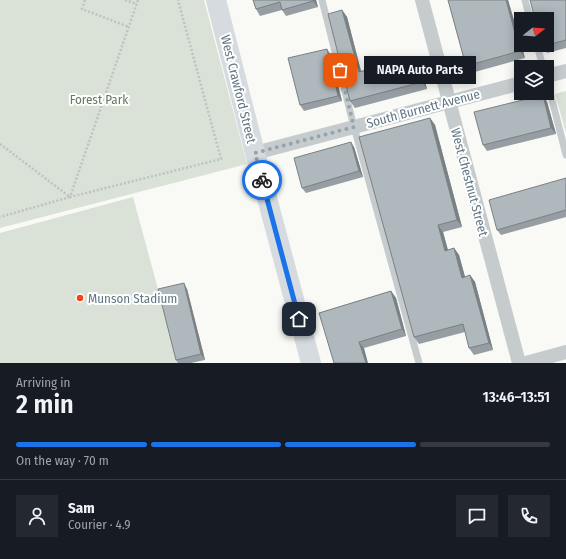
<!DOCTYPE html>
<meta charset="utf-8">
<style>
:root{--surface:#171b24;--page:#242831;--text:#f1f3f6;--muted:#9ea1a6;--line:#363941;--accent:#1a73e8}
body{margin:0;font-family:"Fira Sans Condensed",sans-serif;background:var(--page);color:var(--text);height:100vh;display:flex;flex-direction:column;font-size:15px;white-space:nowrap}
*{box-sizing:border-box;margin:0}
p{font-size:13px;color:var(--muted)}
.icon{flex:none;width:22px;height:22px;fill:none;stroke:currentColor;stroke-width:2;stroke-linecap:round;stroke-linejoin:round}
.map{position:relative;height:363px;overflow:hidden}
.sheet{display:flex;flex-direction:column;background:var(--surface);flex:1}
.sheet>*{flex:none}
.needle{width:26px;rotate:73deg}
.fabs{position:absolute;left:514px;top:12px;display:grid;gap:8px}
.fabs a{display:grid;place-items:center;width:40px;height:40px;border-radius:0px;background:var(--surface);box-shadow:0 2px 10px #0003;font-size:20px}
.pin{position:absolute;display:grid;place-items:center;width:34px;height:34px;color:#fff;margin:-17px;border-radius:8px;box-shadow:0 2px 6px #0006}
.courier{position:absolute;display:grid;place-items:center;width:40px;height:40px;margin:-20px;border:3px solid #1a73e8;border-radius:50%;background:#fff;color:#222;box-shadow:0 1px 5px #0007}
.bubble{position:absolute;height:28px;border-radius:0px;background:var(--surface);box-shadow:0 2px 10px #0003;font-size:13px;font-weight:600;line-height:28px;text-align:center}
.summary em{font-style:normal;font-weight:600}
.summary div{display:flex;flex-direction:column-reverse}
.summary{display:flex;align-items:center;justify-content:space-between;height:68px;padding:0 16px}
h1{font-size:26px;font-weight:600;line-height:30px}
.bar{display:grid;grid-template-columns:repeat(4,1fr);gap:6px 4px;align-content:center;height:48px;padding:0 16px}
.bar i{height:5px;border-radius:3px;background:var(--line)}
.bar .on{background:var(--accent)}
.bar p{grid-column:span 4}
.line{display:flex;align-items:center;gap:10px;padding:0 16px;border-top:1px solid var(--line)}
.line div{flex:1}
.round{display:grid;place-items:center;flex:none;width:42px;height:42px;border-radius:0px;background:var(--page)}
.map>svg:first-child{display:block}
.green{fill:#dae1d6}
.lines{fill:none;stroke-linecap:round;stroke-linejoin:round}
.path{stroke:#bfc2c4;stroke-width:2.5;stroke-dasharray:2 2;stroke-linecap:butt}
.lane{stroke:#c6cbce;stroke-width:7}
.street{stroke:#c6cbce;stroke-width:14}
.secondary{stroke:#d6dbdf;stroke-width:20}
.wall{fill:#969ea3}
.shaded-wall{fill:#7a8184}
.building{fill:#aeb8bd;stroke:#7a8184}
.done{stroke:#96a4ab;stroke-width:4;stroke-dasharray:0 7.2}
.route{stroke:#1a73e8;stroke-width:5}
.poi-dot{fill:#f3441b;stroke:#fff;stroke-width:1.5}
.labels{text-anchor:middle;stroke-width:4;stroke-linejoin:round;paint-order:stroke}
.street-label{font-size:13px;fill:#617683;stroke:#fff}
.park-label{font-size:13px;fill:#667a60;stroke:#fff}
.poi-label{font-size:13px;fill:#617683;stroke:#fff;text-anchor:start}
</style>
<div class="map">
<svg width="566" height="363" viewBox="0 0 566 363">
<rect width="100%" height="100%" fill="#f9f9f6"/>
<g class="green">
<path d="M0,0H204L247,164L0,228Z"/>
<path d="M566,91V133L555,94Z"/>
<path d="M133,197L178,363H0V233Z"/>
</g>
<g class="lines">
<g class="path">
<path d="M85,0L82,9L129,27"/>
<path d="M125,0L137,4"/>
<path d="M138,0L70,197L221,159L178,0"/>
<path d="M0,144L70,197L0,217"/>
</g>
<g class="lane">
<path d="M322,0L354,127L419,363"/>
<path d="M525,0L530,19"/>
<path d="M537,45L543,67"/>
<path d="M547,80L566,155"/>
</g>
<g class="street">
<path d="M422,0L519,363"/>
<path d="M547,76L566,71"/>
<path d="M255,153L521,83"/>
<path d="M526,363L566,352"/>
</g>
<path class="secondary" d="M216,0L255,153L311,363"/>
</g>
<g class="wall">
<path d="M253,0H316L318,7L286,16L282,10L260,16L256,9Z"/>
<path d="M448,0H508L525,58L471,73L466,66Z"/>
<path d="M566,0V48L547,53L542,45H547V19Z"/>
<path d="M342,10L347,17L361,71L416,57L420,63L427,89L355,108L350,101Z"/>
<path d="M330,54L342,101L304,111L300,105Z"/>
<path d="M543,95L547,102L556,134L487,151L483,145Z"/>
<path d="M430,118L435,125L462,227L443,232L448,250L454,248L459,255L465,277L470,275L475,282L493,350L474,355L469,348L465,332L419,344L414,337Z"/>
<path d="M354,147L363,177L306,193L302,188Z"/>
<path d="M566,178V217L501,235L497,230Z"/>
<path d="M187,289L205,360L191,363H178L176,360Z"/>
<path d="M391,291L396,298L406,336L364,348L319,313Z"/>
</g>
<g class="shaded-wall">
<path d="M313,0H316L318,7L313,1Z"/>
<path d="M506,0H508L525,58L520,51Z"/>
<path d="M342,10L347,17L363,79L359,72Z"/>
<path d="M327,49L330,54L342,101L338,96Z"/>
<path d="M416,57L420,63L427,89L422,82Z"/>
<path d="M543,95L547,102L556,134L551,128Z"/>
<path d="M430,118L435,125L462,227L457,220Z"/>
<path d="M351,142L354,147L363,177L359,171Z"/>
<path d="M438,225L443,232L450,258L445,251Z"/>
<path d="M454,248L459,255L467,284L462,278Z"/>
<path d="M470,275L475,282L493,350L489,343Z"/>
<path d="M184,283L187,289L205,360L201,354Z"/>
<path d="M391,291L396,298L406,336L402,329Z"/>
<path d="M359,342L364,348L368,363H366Z"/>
</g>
<g class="building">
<path d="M253,0H313V1L282,10L280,2L256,9Z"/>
<path d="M448,0H506L520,51L466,66Z"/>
<path d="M530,0H566V40L547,45V19H535Z"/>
<path d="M342,10L359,72L416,57L422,82L350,101L328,14Z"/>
<path d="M327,49L338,96L300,105L288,58Z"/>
<path d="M543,95L551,128L483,145L474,112Z"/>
<path d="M430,118L457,220L438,225L445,251L454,248L462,278L470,275L489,343L469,348L463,324L414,337L359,137Z"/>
<path d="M351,142L359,171L302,188L294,158Z"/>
<path d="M566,178V210L497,230L489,200Z"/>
<path d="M184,283L201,354L176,360L158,289Z"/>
<path d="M391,291L402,329L359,342L366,363H334L319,313Z"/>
</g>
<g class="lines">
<path class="done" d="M262,180L255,153L354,127L340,70"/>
<path class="route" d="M262,180L299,319"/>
</g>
<circle class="poi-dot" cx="80" cy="298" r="4"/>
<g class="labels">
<g class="street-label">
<text transform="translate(239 89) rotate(76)" y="5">West Crawford Street</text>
<text transform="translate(423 108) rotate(-15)" y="5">South Burnett Avenue</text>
<text transform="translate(470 182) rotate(75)" y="5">West Chestnut Street</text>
</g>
<g class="park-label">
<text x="99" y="104">Forest Park</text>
</g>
<g class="poi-label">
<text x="88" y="303">Munson Stadium</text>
</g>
</g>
</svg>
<div class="fabs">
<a><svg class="needle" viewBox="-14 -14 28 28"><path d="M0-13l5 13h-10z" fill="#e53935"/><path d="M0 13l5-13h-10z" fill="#9ea1a6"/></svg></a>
<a><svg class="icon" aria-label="layers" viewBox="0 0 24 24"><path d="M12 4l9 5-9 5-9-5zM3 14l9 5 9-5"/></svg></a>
</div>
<div class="pin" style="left:340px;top:70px;background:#ea580c"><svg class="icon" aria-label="bag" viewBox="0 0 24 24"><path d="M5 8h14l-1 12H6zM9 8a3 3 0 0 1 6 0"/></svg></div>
<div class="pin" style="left:299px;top:319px;background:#1f2937"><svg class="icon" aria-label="home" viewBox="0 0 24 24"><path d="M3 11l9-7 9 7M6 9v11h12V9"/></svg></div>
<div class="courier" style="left:262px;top:180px"><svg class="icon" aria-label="bike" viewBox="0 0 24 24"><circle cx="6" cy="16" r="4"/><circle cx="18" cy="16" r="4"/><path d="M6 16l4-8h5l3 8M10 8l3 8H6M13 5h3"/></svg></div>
<div class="bubble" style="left:364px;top:56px;width:112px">NAPA Auto Parts</div>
</div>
<section class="sheet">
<div class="summary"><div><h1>2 min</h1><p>Arriving in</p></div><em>13:46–13:51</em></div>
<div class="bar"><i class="on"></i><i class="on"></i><i class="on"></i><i></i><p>On the way · 70 m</p></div>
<div class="line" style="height:72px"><a class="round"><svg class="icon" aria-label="person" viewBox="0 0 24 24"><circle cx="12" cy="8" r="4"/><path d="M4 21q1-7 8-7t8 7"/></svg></a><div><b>Sam</b><p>Courier · 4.9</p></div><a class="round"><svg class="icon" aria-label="chat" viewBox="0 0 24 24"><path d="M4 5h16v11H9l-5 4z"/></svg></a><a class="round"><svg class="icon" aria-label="phone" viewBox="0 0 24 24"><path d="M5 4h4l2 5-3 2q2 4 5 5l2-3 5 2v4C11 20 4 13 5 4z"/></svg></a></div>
</section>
